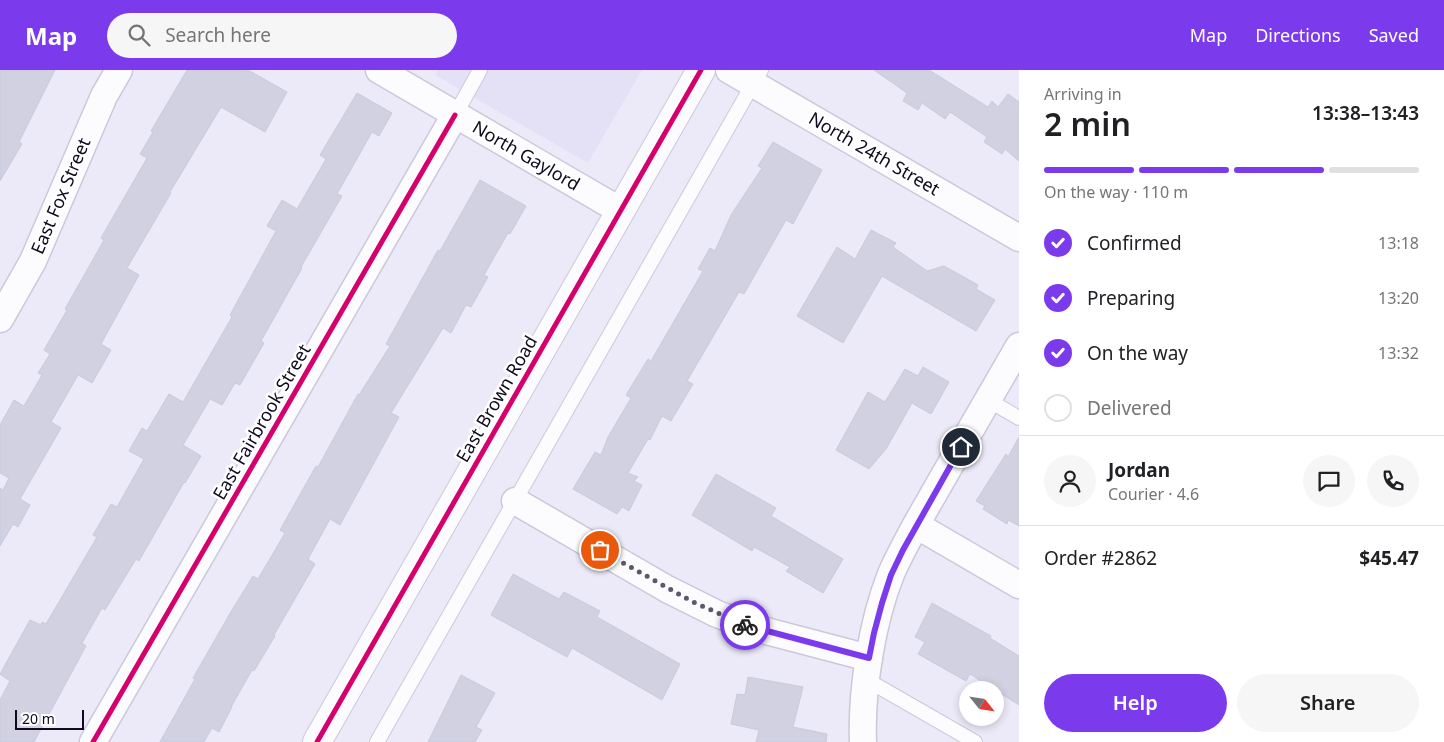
<!DOCTYPE html>
<meta charset="utf-8">
<style>
:root{--surface:#fff;--page:#f6f6f6;--text:#202124;--muted:#757577;--line:#e0e0e0;--accent:#7c3aed}
body{margin:0;font-family:"Noto Sans",sans-serif;background:var(--page);color:var(--text);height:100vh;display:flex;flex-direction:column;font-size:19px;white-space:nowrap}
*{box-sizing:border-box;margin:0}
p{font-size:16px;color:var(--muted)}
.icon{flex:none;width:28px;height:28px;fill:none;stroke:currentColor;stroke-width:2;stroke-linecap:round;stroke-linejoin:round}
.map{position:relative;flex:1;overflow:hidden}
.sheet{display:flex;flex-direction:column;background:var(--surface);width:425px}
.sheet>*{flex:none}
.needle{width:32px;rotate:120deg}
.controls{position:absolute;left:959px;top:611px;display:grid;gap:10px}
.controls a{display:grid;place-items:center;width:45px;height:45px;border-radius:50%;background:var(--surface);box-shadow:0 2px 8px #0003;font-size:25px}
.scale{position:absolute;left:15px;bottom:12px;width:69px;box-sizing:border-box;padding-left:5px;border:2px solid #0f0a1f;border-top:0;font-size:14px;line-height:18px;white-space:nowrap;color:#0f0a1f;-webkit-text-stroke:4px #fff;paint-order:stroke}
.pin{position:absolute;display:grid;place-items:center;width:42px;height:42px;color:#fff;margin:-21px;border:2px solid #fff;border-radius:50%;box-shadow:0 1px 5px #0007}
.courier{position:absolute;display:grid;place-items:center;width:50px;height:50px;margin:-25px;border:4px solid #7c3aed;border-radius:50%;background:#fff;color:#222;box-shadow:0 1px 6px #0007}
.head em{font-style:normal;font-weight:600}
.head div{display:flex;flex-direction:column-reverse}
.head{display:flex;align-items:center;justify-content:space-between;height:85px;padding:0 25px}
h1{font-size:32px;font-weight:600;line-height:38px}
.bar{display:grid;grid-template-columns:repeat(4,1fr);gap:8px 5px;align-content:center;height:60px;padding:0 25px}
.bar i{height:6px;border-radius:4px;background:var(--line)}
.bar .on{background:var(--accent)}
.bar p{grid-column:span 4}
.line{display:flex;align-items:center;gap:12px;padding:0 25px;border-top:1px solid var(--line)}
.line div{flex:1}
.round{display:grid;place-items:center;flex:none;width:52px;height:52px;border-radius:26px;background:var(--page)}
ol{padding:0 25px;list-style:none}
li{display:flex;align-items:center;gap:15px;height:55px}
li p{margin-inline-start:auto}
li .icon{padding:5px;border-radius:50%;background:var(--accent);color:#fff;stroke-width:4}
li:last-child{color:var(--muted)}
li i{width:28px;height:28px;border:2px solid var(--line);border-radius:50%}
.action{display:flex;gap:10px;margin-top:auto;padding:10px 25px}
.action a{flex:1;height:58px;border-radius:30px;background:var(--accent);color:#fff;font-size:20px;font-weight:600;line-height:58px;text-align:center}
.action a+a{background:var(--page);color:var(--text)}
header{display:flex;align-items:center;gap:30px;box-sizing:border-box;height:70px;padding:0 25px;background:var(--accent);color:#fff}
header strong{font-size:24px}
nav{display:flex;gap:28px;margin-inline-start:auto;font-size:18px}
.search{width:350px;height:45px;background:var(--page);display:flex;align-items:center;gap:12px;box-sizing:border-box;padding:0 18px;border-radius:28px;color:var(--muted);font-size:19px}
main{display:flex;flex:1;min-height:0}
.map>svg:first-child{display:block}
.built{fill:#e4e1f7}
.building{fill:#d1d1e1;stroke:#c8cadc}
.lines{fill:none;stroke-linecap:round;stroke-linejoin:round}
.lane-casing{stroke:#ccc8da;stroke-width:16}
.street-casing{stroke:#ccc8da;stroke-width:29}
.secondary-casing{stroke:#ccc8da;stroke-width:30}
.lane{stroke:#fcfcfe;stroke-width:14}
.street{stroke:#fcfcfe;stroke-width:26}
.secondary{stroke:#fcfcfe;stroke-width:28}
.cycleway-casing{stroke:#fff;stroke-width:8}
.cycleway{stroke:#d6006c;stroke-width:5}
.done{stroke:#5c586b;stroke-width:5;stroke-dasharray:0 9}
.route{stroke:#7c3aed;stroke-width:6}
.labels{text-anchor:middle;stroke-width:5;stroke-linejoin:round;paint-order:stroke}
.street-label{font-size:18px;fill:#0f0a1f;stroke:#fff}
</style>
<header>
<strong>Map</strong>
<div class="search"><svg class="icon" aria-label="search" viewBox="0 0 24 24"><circle cx="10" cy="10" r="6"/><path d="M15 15l6 6"/></svg>Search here</div>
<nav><a>Map</a><a>Directions</a><a>Saved</a></nav>
</header>
<main>
<div class="map">
<svg width="1019" height="672" viewBox="0 0 1019 672">
<rect width="100%" height="100%" fill="#eceaf8"/>
<path class="built" d="M438,0H642L588,93L435,5Z"/>
<g class="building">
<path d="M0,0H55L19,72L22,74L0,111Z"/>
<path d="M187,0H248L287,22L265,62L221,37L170,122L171,123L127,198L139,205L101,274L111,280L92,313L78,305L51,352L61,358L20,429L30,435L18,457L13,454L0,476V418L3,420L9,408L0,403V355L14,330L24,336L42,305L38,303L50,284L44,280L67,240L65,239L104,170L101,168L147,88L140,84L153,62L151,61Z"/>
<path d="M874,0H929L988,37L992,31L998,37L1008,24L1019,32V91L1005,79L1002,84L984,72L987,67L950,42L945,49L922,33L918,40L903,31L907,23Z"/>
<path d="M357,23L392,43L379,66L372,62L337,124L342,126L301,197L302,198L261,271L264,273L240,315L235,313L222,335L210,329L183,375L201,386L185,413L184,412L139,491L136,489L105,540L102,538L82,573L86,576L34,672H0V630L10,611L0,604L30,550L41,555L42,552L46,554L97,467L93,465L111,434L117,437L144,389L129,381L142,358L147,361L169,324L183,332L232,247L230,245L276,161L267,156L282,130L297,139L326,89L320,85Z"/>
<path d="M773,72L822,100L793,154L786,150L744,224L739,222L687,311L693,314L671,351L662,346L650,370L648,369L628,403L638,407L634,411L642,415L629,441L622,437L617,444L573,419L595,382L601,385L608,367L631,328L626,325L648,289L651,291L703,201L698,199L710,178L715,181L731,145L762,98L758,96Z"/>
<path d="M480,110L526,136L510,164L508,163L484,205L488,207L471,237L466,235L451,263L443,258L391,343L399,347L340,455L330,449L308,489L315,494L274,565L275,566L254,601L252,600L231,637H232L219,662L212,658L204,672H160L195,609L193,608L232,540L253,506L258,509L285,463L280,460L316,396L318,397L358,324L359,325L390,276L386,274L438,180L440,181Z"/>
<path d="M871,160L896,173L893,177L927,201L944,196L978,215L976,219L995,230L976,261L882,206L843,273L797,246L837,177L855,189Z"/>
<path d="M923,297L949,312L931,344L912,333L886,379L869,399L836,380L868,322L885,332L905,299L918,306Z"/>
<path d="M1019,367V456L1008,450L1007,454L983,439L985,436L976,431L1006,384L1008,387Z"/>
<path d="M716,404L776,438L771,446L843,489L823,523L786,501L790,497L754,477L752,481L692,445Z"/>
<path d="M513,504L559,529L564,522L600,541L597,547L680,594L662,630L572,578L567,587L491,545Z"/>
<path d="M932,533L991,566L990,568L1019,586V635L970,604L966,611L918,584L925,572L915,567Z"/>
<path d="M461,605L495,623L476,657L482,660L475,672H428Z"/>
<path d="M748,607L803,617L793,657L827,664L826,672H756L759,660L731,654L737,624L745,625Z"/>
</g>
<g class="lines">
<defs>
<g id="lane">
<path d="M455,45L480,0"/>
<path d="M988,330L1019,348"/>
<path d="M867,610L975,672"/>
<path d="M377,672L761,0"/>
</g>
<g id="street">
<path d="M379,0L621,141"/>
<path d="M729,0L1019,168"/>
<path d="M0,249L33,191L104,26L119,0"/>
<path d="M515,431L667,519L717,544L744,554L770,562L869,588"/>
<path d="M916,455L1019,515"/>
<path d="M93,672L455,45"/>
<path d="M863,672C861,620 872,552 891,504C905,472 924,441 941,411C967,366 993,321 1019,276"/>
</g>
<path id="secondary" d="M317,672L701,0"/>
</defs>
<use href="#lane" class="lane-casing"/>
<use href="#street" class="street-casing"/>
<use href="#secondary" class="secondary-casing"/>
<use href="#lane" class="lane"/>
<use href="#street" class="street"/>
<use href="#secondary" class="secondary"/>
<defs>
<g id="cycleway">
<path d="M93,672L455,45"/>
<path d="M317,672L701,0"/>
</g>
</defs>
<use href="#cycleway" class="cycleway-casing"/>
<use href="#cycleway" class="cycleway"/>
</g>
<g class="lines">
<path class="done" d="M600,480L693,532L745,555"/>
<path class="route" d="M745,555L869,588L874,563L882,533L891,505L903,480L961,377"/>
</g>
<g class="labels">
<g class="street-label">
<text transform="translate(874 84) rotate(30)" y="6">North 24th Street</text>
<text transform="translate(526 86) rotate(30)" y="6">North Gaylord</text>
<text transform="translate(61 126) rotate(-67)" y="6">East Fox Street</text>
<text transform="translate(497 329) rotate(-60)" y="6">East Brown Road</text>
<text transform="translate(262 352) rotate(-60)" y="6">East Fairbrook Street</text>
</g>
</g>
</svg>
<div class="controls">
<a><svg class="needle" viewBox="-14 -14 28 28"><path d="M0-13l5 13h-10z" fill="#e53935"/><path d="M0 13l5-13h-10z" fill="#757577"/></svg></a>
</div>
<div class="scale">20 m</div>
<div class="pin" style="left:600px;top:480px;background:#ea580c"><svg class="icon" aria-label="bag" viewBox="0 0 24 24"><path d="M5 8h14l-1 12H6zM9 8a3 3 0 0 1 6 0"/></svg></div>
<div class="pin" style="left:961px;top:377px;background:#1f2937"><svg class="icon" aria-label="home" viewBox="0 0 24 24"><path d="M3 11l9-7 9 7M6 9v11h12V9"/></svg></div>
<div class="courier" style="left:745px;top:555px"><svg class="icon" aria-label="bike" viewBox="0 0 24 24"><circle cx="6" cy="16" r="4"/><circle cx="18" cy="16" r="4"/><path d="M6 16l4-8h5l3 8M10 8l3 8H6M13 5h3"/></svg></div>
</div>
<section class="sheet">
<div class="head"><div><h1>2 min</h1><p>Arriving in</p></div><em>13:38–13:43</em></div>
<div class="bar"><i class="on"></i><i class="on"></i><i class="on"></i><i></i><p>On the way · 110 m</p></div>
<ol>
<li><svg class="icon" aria-label="check" viewBox="0 0 24 24"><path d="M5 12l5 5 9-10"/></svg>Confirmed<p>13:18</p></li>
<li><svg class="icon" aria-label="check" viewBox="0 0 24 24"><path d="M5 12l5 5 9-10"/></svg>Preparing<p>13:20</p></li>
<li><svg class="icon" aria-label="check" viewBox="0 0 24 24"><path d="M5 12l5 5 9-10"/></svg>On the way<p>13:32</p></li>
<li><i></i>Delivered</li>
</ol>
<div class="line" style="height:90px"><a class="round"><svg class="icon" aria-label="person" viewBox="0 0 24 24"><circle cx="12" cy="8" r="4"/><path d="M4 21q1-7 8-7t8 7"/></svg></a><div><b>Jordan</b><p>Courier · 4.6</p></div><a class="round"><svg class="icon" aria-label="chat" viewBox="0 0 24 24"><path d="M4 5h16v11H9l-5 4z"/></svg></a><a class="round"><svg class="icon" aria-label="phone" viewBox="0 0 24 24"><path d="M5 4h4l2 5-3 2q2 4 5 5l2-3 5 2v4C11 20 4 13 5 4z"/></svg></a></div>
<div class="line" style="height:65px"><div>Order #2862</div><b>$45.47</b></div>
<div class="action"><a>Help</a><a>Share</a></div>
</section>
</main>
